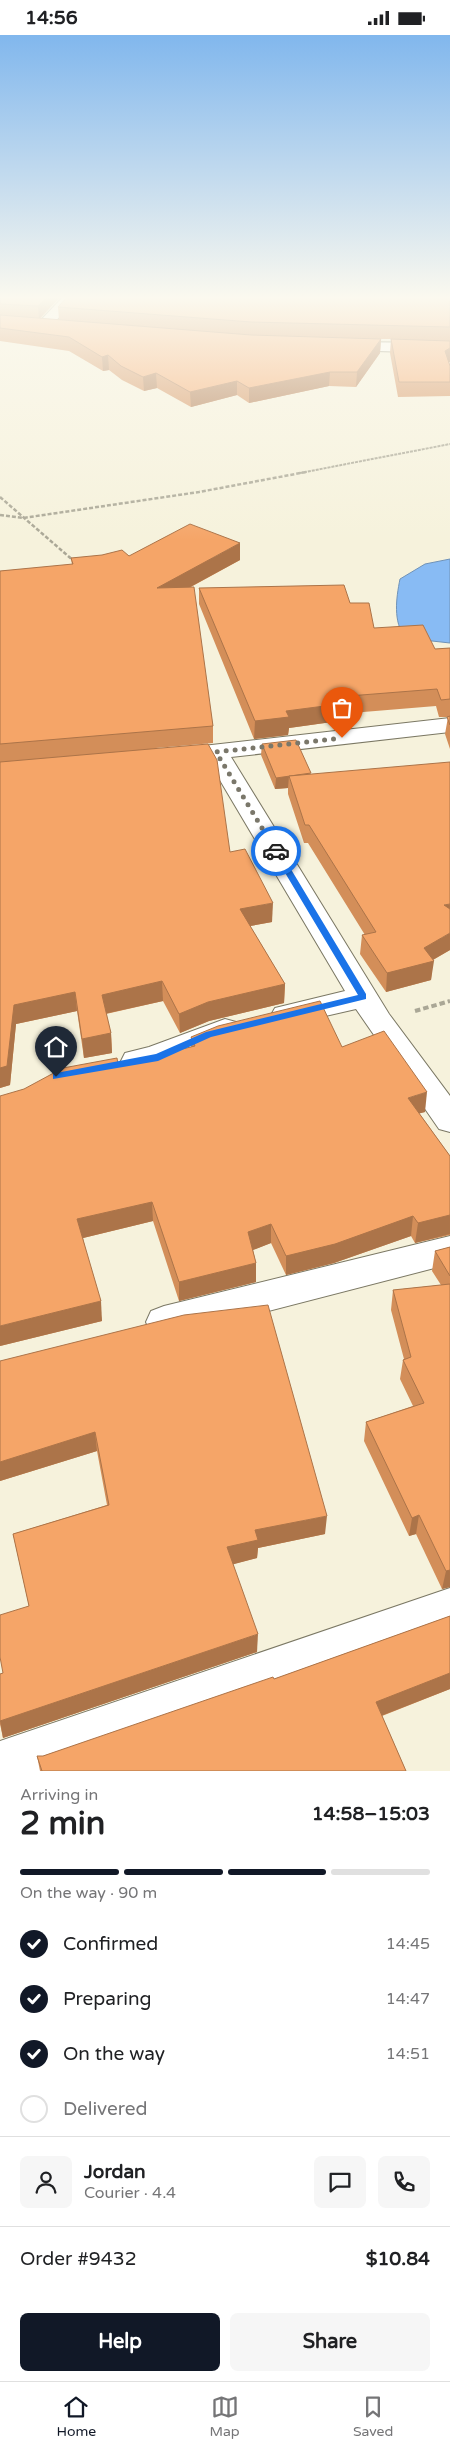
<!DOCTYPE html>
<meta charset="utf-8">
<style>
:root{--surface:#fff;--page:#f6f6f6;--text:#202124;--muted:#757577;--line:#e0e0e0;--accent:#111827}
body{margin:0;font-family:"Varela Round",sans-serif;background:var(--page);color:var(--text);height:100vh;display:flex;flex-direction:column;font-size:19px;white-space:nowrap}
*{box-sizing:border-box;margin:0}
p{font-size:16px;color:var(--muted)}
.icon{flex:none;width:28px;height:28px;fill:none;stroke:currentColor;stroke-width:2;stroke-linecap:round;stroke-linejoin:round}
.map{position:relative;height:1736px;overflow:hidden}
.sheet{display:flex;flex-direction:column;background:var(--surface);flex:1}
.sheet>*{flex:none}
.pin{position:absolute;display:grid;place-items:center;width:42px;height:42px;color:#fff;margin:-51px -21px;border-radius:50% 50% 50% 0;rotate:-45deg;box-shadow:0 0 5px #0007}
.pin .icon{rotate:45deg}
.courier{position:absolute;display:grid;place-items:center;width:50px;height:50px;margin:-25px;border:4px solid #1a73e8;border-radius:50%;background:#fff;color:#222;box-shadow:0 1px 6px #0007}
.overview em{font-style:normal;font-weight:800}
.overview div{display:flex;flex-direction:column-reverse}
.overview{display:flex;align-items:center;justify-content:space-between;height:85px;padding:0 20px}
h1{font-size:32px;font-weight:800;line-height:38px}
.bar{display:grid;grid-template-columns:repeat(4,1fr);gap:8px 5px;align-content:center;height:60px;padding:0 20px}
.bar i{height:6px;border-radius:4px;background:var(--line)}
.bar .current{background:var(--accent)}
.bar p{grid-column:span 4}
.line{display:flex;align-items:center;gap:12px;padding:0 20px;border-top:1px solid var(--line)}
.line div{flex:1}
.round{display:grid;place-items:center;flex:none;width:52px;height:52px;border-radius:8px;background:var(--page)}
ol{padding:0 20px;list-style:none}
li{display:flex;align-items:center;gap:15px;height:55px}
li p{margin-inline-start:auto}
li .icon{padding:5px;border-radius:50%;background:var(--accent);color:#fff;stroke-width:4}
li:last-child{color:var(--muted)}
li i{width:28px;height:28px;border:2px solid var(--line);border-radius:50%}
.primary-button{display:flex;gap:10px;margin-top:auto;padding:10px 20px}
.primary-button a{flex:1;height:58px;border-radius:8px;background:var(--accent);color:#fff;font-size:20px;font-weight:800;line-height:58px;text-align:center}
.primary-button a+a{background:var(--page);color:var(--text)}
.status{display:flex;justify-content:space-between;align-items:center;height:35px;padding:0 25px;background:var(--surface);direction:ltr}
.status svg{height:14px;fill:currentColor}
.dock{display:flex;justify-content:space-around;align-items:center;height:70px;border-top:1px solid var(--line);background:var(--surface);font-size:14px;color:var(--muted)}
.dock a{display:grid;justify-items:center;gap:2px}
.dock .current{color:var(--accent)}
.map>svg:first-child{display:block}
.water{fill:#88bbf4;stroke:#7093b8}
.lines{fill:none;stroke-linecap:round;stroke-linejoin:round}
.minor-casing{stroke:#7b7864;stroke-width:2}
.path-far2{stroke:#aaa796;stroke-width:2;stroke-dasharray:3 1;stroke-linecap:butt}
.path-far1{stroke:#aaa796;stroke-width:2.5;stroke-dasharray:4 2;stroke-linecap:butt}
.path{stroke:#aaa796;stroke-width:4;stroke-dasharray:5.5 3;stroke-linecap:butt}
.minor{fill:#fff;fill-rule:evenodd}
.wall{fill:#d38e59}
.shaded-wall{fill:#ac7449}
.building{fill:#f5a568;stroke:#ac7449}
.route{fill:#1a73e8}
.done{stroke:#7a776a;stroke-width:5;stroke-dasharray:0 9}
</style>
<div class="status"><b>14:56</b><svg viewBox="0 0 49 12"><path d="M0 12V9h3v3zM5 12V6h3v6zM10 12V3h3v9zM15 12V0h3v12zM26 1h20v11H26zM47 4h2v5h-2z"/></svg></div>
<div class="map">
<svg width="450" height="1736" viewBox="0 0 450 1736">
<rect width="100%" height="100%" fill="#f6f2dc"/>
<path class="water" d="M450,524V608L405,603C393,586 396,564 400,544L425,529Z"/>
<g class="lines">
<defs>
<g id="minor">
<path d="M63,262H78L50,292H40L38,289L40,286Z"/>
<path d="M343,307L450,308V318L338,315L335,312L338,309Z"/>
<path d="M450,683V697L231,722L389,979L450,1061V1097L439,1094L356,974L286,990L275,987L271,980L275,973L345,956L208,725L176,728L167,726L164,721L167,716L176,714Z"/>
<path d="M225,984L236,987L240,995L236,1003C205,1012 156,1043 125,1034L121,1026L125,1018L149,1012Z"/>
<path d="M450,1201V1229L164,1303L151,1298L146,1287L151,1276L164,1271Z"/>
<path d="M450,1553V1595L46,1736H0V1706Z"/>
</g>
</defs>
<use href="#minor" class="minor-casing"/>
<path class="path-far2" d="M300,438L450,409"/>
<g class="path-far1">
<path d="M0,462L75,527"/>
<path d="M0,480L23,483L199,457L306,437"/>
</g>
<path class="path" d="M415,976L450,966"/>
<use href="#minor" class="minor"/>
</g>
<g class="wall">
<path d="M0,262H60L40,284L59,285L58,272L450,262V327H449L450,331V361L398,362L390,318L391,304H381L380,318L356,352L329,351L249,368L237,360L191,372L157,353L144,356L122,345L109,335L103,336L69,316L0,306Z"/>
<path d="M129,521L240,525L189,553L213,691V708L156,713L230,817L272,887L250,891L285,949L284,968L209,986L180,998L163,966L106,979L111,998L112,1018L84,1023L77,976L16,989L10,1050L0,1053V536L72,530L71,523Z"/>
<path d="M199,553L350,568L374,593L435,614L450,613V714L445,699L448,682H439L436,671L339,679V686L289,693L288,700L254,704L199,569Z"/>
<path d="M262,709L311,739L450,915L433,925L431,945L386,957L360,919L362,900H365L308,808H304L288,759V753L275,754L261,720Z"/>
<path d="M191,1002L342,1012L425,1077L419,1078L450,1121V1200L415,1208L411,1201L334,1228L286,1240L271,1208L253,1215L256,1228V1247L179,1266L153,1186L83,1203L102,1286L0,1311L118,1029L191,1012Z"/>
<path d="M450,1212V1552L442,1554L416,1499L409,1501L364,1406L366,1387L413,1371L400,1344L403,1325L404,1324L391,1275L393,1255L441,1250L432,1236L435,1216Z"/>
<path d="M0,1326L325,1499L258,1513L257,1523L233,1529L257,1617L3,1703L0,1689V1639L3,1638L29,1571L13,1499L107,1470L97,1416L0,1446Z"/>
<path d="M450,1581V1654L382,1681L406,1736H40L37,1721H43L274,1644Z"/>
</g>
<g class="shaded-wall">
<path d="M47,262H60L39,284L38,271Z"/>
<path d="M381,304L380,318L356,352L357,337Z"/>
<path d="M450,313V327L444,330L445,316Z"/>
<path d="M108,320L109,335L103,336L102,322Z"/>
<path d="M330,337L329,351L249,368V353Z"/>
<path d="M156,338L157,353L144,356L143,342Z"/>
<path d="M237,346V360L191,372L190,357Z"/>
<path d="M240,508V525L157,570V553Z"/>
<path d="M340,669L339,686L289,693L288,700L254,704L255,686L286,676Z"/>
<path d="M289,741L288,753L275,754L276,743Z"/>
<path d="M273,868L272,887L239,893L240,874Z"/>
<path d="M450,869V887L444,870Z"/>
<path d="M450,898V915L429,927L434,926L431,945L386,957L387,938L424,913Z"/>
<path d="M162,946L163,966L104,979L102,960Z"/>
<path d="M285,949L284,968L209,986L180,998L179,979L208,967Z"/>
<path d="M75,957L77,976L16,989L10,1050L0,1053V1033L14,970Z"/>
<path d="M111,998L112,1018L84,1023L82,1004Z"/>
<path d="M427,1057L425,1077L406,1082L408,1063Z"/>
<path d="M152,1167L153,1186L79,1204L77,1184Z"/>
<path d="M450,1180V1199L415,1208L418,1188Z"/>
<path d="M413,1181L411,1201L334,1228L286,1240V1221Z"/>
<path d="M271,1189V1208L248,1217V1197Z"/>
<path d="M256,1228V1247L179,1266V1247Z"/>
<path d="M101,1266L102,1286L0,1311V1291Z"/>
<path d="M95,1397L97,1416L0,1446V1427Z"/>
<path d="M419,1480L416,1499L409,1501L412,1483Z"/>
<path d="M327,1481L325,1499L258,1513L257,1523L227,1531V1512L255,1495Z"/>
<path d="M450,1535V1552L442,1554L446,1536Z"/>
<path d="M258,1599L257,1617L3,1703L0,1686Z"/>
<path d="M450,1638V1654L373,1684L376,1667Z"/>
</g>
<g class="building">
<path d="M0,262H47L38,271L0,269Z"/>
<path d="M67,262H450V292L251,287L58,272Z"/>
<path d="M0,280L251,300L381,304L357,337H330L249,353L237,346L190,357L156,338L143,342L121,331L108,320L102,322L69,302L0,293Z"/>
<path d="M391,304L450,306V313L445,316L450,331V347H399Z"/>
<path d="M190,489L240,508L157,553L194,552L213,691L0,709V536L73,529L71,523L102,520L122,515L129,521Z"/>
<path d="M344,550L350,568H369L374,593L423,590L435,614L450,613V664L441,665L437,654L336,662L340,669L286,676L289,682L255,686L199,553Z"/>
<path d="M450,681V690L447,682Z"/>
<path d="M296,705L311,738L276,743L262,709Z"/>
<path d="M208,709L217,725L230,817L245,814L273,868L240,874L285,949L208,967L179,979L162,946L102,960L111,998L82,1004L75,957L14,970L7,1031L0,1033V727Z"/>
<path d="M450,727V869L444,870L450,874V898L424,913L434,926L387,938L362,900L376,897L309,790H305L289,741Z"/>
<path d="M320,966L342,1012L384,996L427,1057L408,1063L450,1121V1180L418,1188L413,1181L335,1209L286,1221L271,1189L248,1197L256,1228L179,1247L152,1167L77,1184L101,1266L0,1291V1061L24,1054L63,1033L117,1023L118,1029L195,1011L191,1002L218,991Z"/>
<path d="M450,1212V1241L435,1216Z"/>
<path d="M450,1249V1535L446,1536L419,1480L412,1483L366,1387L424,1368L403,1325L411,1322L393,1255Z"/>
<path d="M268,1270L327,1481L255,1495L258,1505L227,1512L258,1599L0,1686V1639L3,1638L0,1622V1580L29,1571L13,1499L109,1470L95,1397L0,1427V1326L184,1280Z"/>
<path d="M450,1581V1638L376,1667L406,1736H42L37,1721H43L273,1642L274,1644Z"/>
</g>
<linearGradient id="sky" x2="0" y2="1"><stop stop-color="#81b7ed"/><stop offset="0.52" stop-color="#fbf9ef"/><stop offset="1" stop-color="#fbf9ef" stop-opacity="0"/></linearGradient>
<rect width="450" height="505" fill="url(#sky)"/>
<path class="route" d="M276,813L280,816L366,959V964L211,1002L158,1026L53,1044V1039L56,1038L156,1019L206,997L358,960L272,816Z"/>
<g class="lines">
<path class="done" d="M276,816L216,717L342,703"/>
</g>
</svg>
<div class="pin" style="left:342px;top:703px;background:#ea580c"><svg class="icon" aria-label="bag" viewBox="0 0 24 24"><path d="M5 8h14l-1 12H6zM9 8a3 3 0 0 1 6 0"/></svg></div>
<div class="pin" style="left:56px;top:1042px;background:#1f2937"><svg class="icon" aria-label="home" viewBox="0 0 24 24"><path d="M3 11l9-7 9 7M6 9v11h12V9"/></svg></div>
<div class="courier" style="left:276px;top:816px"><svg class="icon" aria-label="car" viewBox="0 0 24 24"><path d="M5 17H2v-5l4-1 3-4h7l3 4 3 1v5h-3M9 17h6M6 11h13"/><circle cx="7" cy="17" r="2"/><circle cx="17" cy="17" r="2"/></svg></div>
</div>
<section class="sheet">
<div class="overview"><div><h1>2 min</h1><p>Arriving in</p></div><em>14:58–15:03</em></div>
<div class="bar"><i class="current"></i><i class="current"></i><i class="current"></i><i></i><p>On the way · 90 m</p></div>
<ol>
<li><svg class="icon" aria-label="check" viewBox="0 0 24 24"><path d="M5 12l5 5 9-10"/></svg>Confirmed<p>14:45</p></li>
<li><svg class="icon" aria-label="check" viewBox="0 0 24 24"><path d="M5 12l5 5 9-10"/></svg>Preparing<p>14:47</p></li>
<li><svg class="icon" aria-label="check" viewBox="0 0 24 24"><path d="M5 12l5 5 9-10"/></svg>On the way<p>14:51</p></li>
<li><i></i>Delivered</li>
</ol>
<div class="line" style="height:90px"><a class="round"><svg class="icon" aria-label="person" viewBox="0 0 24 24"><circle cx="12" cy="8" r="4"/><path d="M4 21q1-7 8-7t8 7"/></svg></a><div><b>Jordan</b><p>Courier · 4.4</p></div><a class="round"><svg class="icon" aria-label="chat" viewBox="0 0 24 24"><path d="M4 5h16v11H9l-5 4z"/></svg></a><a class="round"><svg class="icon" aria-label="phone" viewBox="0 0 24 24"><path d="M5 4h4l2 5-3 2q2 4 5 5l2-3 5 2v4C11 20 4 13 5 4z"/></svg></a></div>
<div class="line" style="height:65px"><div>Order #9432</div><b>$10.84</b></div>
<div class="primary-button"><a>Help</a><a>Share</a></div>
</section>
<nav class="dock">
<a class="current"><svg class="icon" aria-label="home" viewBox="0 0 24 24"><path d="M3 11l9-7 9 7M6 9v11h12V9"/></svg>Home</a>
<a><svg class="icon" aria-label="map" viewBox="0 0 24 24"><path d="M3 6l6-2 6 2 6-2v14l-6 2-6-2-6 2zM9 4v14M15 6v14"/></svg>Map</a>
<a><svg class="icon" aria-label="saved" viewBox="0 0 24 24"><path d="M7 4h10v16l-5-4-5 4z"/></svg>Saved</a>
</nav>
